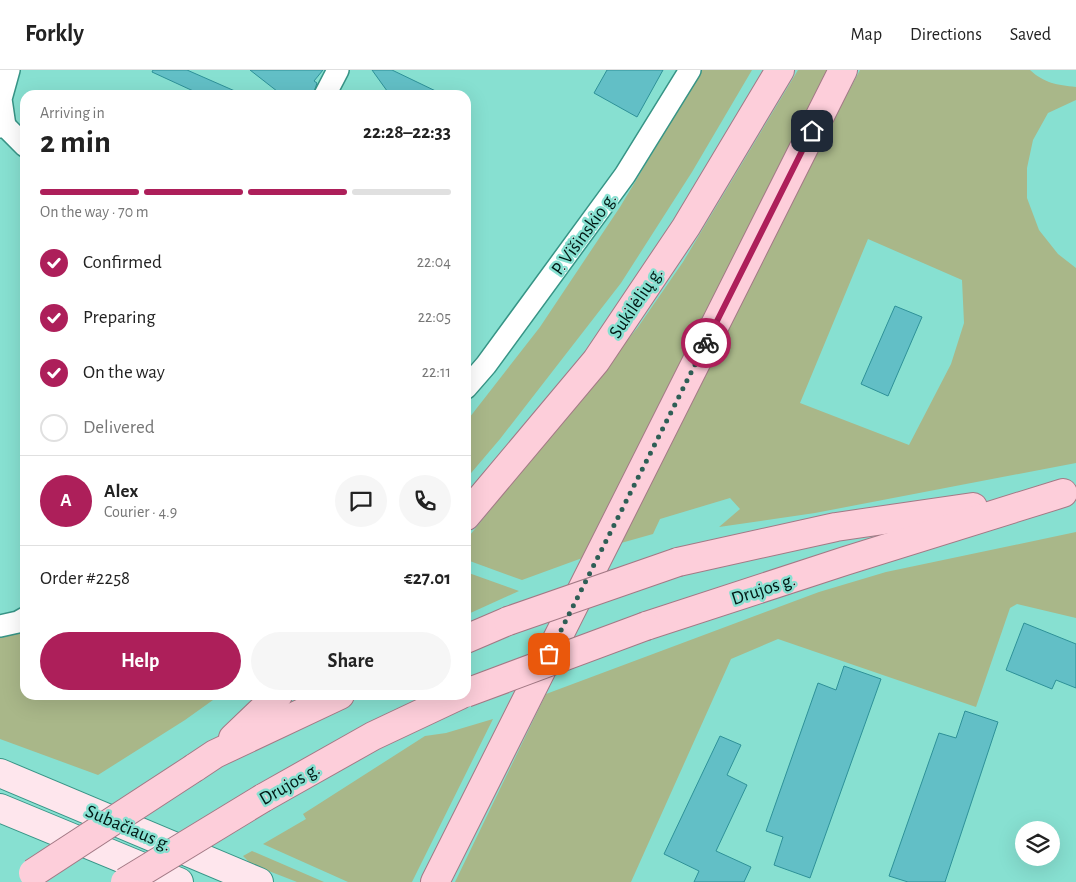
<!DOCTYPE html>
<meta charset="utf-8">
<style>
:root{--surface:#fff;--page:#f6f6f6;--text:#222;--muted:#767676;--line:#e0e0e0;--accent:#ad1f5a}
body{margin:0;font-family:"Alegreya Sans",sans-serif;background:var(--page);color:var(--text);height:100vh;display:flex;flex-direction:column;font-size:19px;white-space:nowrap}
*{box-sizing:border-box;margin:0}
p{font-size:16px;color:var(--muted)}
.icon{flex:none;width:28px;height:28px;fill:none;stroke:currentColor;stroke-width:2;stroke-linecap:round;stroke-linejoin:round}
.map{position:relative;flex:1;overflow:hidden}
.panel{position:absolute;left:20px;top:20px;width:451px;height:610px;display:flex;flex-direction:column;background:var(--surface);border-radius:15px;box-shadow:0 5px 20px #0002}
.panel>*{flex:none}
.controls{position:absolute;left:1015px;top:751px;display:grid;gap:10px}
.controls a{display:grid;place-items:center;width:45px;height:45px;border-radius:50%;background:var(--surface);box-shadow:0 5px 20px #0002;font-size:25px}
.pin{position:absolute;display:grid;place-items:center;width:42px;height:42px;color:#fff;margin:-21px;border-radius:10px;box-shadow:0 2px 8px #0006}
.courier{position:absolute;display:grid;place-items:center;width:50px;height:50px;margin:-25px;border:4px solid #ad1f5a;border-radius:50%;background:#fff;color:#222;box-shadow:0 1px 6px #0007}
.summary em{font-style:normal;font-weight:700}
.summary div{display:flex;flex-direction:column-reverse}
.summary{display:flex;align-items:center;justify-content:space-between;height:85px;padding:0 20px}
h1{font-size:32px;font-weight:700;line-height:38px}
.bar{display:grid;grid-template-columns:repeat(4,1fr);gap:8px 5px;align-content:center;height:60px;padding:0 20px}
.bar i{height:6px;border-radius:4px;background:var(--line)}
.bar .on{background:var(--accent)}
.bar p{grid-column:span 4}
.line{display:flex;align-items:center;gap:12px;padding:0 20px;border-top:1px solid var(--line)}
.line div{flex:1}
.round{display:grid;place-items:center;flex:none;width:52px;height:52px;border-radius:26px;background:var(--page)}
ol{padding:0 20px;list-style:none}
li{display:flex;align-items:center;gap:15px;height:55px}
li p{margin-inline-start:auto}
li .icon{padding:5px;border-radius:50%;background:var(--accent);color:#fff;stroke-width:4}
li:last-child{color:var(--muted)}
li i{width:28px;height:28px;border:2px solid var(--line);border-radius:50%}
.cta{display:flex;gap:10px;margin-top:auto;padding:10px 20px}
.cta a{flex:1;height:58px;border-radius:30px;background:var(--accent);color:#fff;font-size:20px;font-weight:700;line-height:58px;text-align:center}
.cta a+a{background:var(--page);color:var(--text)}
header{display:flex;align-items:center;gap:30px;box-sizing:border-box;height:70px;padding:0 25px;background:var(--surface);border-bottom:1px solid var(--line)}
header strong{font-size:24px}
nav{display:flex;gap:28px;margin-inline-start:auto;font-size:18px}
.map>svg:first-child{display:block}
.green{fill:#a9b789;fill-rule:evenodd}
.building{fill:#62bfc6;stroke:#2e9198}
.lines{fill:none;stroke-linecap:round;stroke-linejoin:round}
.minor-casing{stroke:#379486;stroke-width:24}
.secondary-casing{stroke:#379486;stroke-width:30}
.primary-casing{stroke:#a37985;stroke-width:30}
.minor{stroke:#fff;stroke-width:21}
.secondary{stroke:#fee6ed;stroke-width:28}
.primary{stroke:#fdceda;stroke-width:28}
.primary-bridge-casing{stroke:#a37985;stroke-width:30;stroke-linecap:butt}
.primary-bridge{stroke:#fdceda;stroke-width:28}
.done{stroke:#2f5e56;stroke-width:5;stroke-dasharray:0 9}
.route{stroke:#ad1f5a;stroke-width:6}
.labels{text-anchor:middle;stroke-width:5;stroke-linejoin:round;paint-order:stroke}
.street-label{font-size:19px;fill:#001814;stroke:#87e0d1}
</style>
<header>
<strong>Forkly</strong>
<nav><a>Map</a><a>Directions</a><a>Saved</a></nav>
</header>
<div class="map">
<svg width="1076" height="812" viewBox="0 0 1076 812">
<rect width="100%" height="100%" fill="#87e0d1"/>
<g class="green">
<path d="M702,0H752L692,102L621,213L500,369L466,409V352L540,257L620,137Z"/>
<path d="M798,0H827L585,487L522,510L467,490L466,470L638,257L683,192Z"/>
<path d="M860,0H1030C1044,13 1057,15 1076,17V30L1048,43L1033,70L1027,98V128L1039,160L1058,184L1076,198V393L815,443L719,457L740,439L730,428L660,449L653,464L621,473L804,106ZM868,169L962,210L964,253L951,294L909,375L800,333Z"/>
<path d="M1076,462V548L1017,534L1010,538L976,637L778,569L731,589L631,812H455L546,624L819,522L886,502Z"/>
<path d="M466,502L519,521L466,545Z"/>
<path d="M25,560V625H220L185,650L98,705L0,669V568Z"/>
<path d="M493,649L412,812H348L263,774L306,749L303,744L425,666L446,663Z"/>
<path d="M252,781L324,812H297L251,794L243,786Z"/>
</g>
<g class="building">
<path d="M153,0H187L244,25H202L152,2Z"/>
<path d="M250,0H323L314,11L317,13L313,25H282Z"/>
<path d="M372,0H392L444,25H390Z"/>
<path d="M607,0H663L637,47L594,23Z"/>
<path d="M895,236L922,247L888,326L861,314Z"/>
<path d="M1024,553L1076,574V618L1056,610L1052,619L1006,600Z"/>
<path d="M844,596L881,609L810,808L774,795L783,767L766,761L818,613L836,620Z"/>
<path d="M965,641L998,652L945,812H908L889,806L939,663L956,668Z"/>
<path d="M720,666L741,675L727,705L747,715L716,781L751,797L744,812H694L699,801L664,784Z"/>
</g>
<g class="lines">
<defs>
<g id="minor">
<path d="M325,25L338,0"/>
<path d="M5,56L1,29L9,0"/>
<path d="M0,57L5,56L25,76"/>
<path d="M466,318L486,295L625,105L690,0"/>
<path d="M0,556L18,552L25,548"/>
</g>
<g id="secondary">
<path d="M0,703L259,812"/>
<path d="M0,738L179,812"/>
</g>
<g id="primary">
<path d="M466,446L596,291L686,157L780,0"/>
<path d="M678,492L836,457L973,437"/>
<path d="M646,556L845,491L1063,423"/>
<path d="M466,569L508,551"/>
<path d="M233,668L278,625"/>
<path d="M194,698L215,684L340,625"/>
<path d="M263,728L373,666L460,625"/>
<path d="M435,812L843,0"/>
</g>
</defs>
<use href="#minor" class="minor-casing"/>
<use href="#secondary" class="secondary-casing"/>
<use href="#primary" class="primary-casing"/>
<use href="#minor" class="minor"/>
<use href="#secondary" class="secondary"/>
<use href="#primary" class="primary"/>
<defs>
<g id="primary-bridge">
<path d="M508,551L678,492"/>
<path d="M466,623L646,556"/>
<path d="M33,803L194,698"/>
<path d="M125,812L263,728"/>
</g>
</defs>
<use href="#primary-bridge" class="primary-bridge-casing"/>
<use href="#primary-bridge" class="primary-bridge"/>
</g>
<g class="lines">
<path class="done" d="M549,584L706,273"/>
<path class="route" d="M706,273L812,61"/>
</g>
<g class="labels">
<g class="street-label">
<text transform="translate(583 163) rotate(-54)" y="7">P. Višinskio g.</text>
<text transform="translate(635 232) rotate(-56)" y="7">Sukilėlių g.</text>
<text transform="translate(763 518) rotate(-18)" y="7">Drujos g.</text>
<text transform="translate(289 713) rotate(-30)" y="7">Drujos g.</text>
<text transform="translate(129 757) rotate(23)" y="7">Subačiaus g.</text>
</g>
</g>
</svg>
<div class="controls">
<a><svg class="icon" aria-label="layers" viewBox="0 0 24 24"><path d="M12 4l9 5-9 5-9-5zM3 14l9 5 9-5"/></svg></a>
</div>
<div class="pin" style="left:549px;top:584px;background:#ea580c"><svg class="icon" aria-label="bag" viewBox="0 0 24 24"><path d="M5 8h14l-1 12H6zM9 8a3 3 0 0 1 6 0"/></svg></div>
<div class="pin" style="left:812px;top:61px;background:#1f2937"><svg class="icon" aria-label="home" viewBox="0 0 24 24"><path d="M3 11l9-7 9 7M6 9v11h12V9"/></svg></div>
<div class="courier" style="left:706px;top:273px"><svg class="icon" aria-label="bike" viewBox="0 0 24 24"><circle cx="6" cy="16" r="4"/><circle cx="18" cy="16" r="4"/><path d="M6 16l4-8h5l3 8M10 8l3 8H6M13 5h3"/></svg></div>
<section class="panel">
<div class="summary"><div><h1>2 min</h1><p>Arriving in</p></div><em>22:28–22:33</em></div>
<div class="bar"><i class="on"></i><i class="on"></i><i class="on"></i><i></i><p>On the way · 70 m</p></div>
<ol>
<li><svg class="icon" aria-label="check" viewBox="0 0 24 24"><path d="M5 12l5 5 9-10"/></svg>Confirmed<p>22:04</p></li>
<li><svg class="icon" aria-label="check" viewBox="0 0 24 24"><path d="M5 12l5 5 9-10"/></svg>Preparing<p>22:05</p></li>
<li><svg class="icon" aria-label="check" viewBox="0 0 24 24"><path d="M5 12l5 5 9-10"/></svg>On the way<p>22:11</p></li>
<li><i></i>Delivered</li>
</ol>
<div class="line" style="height:90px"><b class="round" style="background:var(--accent);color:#fff">A</b><div><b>Alex</b><p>Courier · 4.9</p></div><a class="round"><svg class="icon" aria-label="chat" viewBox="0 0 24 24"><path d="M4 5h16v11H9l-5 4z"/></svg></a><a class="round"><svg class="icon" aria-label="phone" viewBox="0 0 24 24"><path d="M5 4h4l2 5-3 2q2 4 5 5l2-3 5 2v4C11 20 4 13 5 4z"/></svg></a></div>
<div class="line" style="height:65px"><div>Order #2258</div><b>€27.01</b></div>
<div class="cta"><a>Help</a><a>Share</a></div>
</section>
</div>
